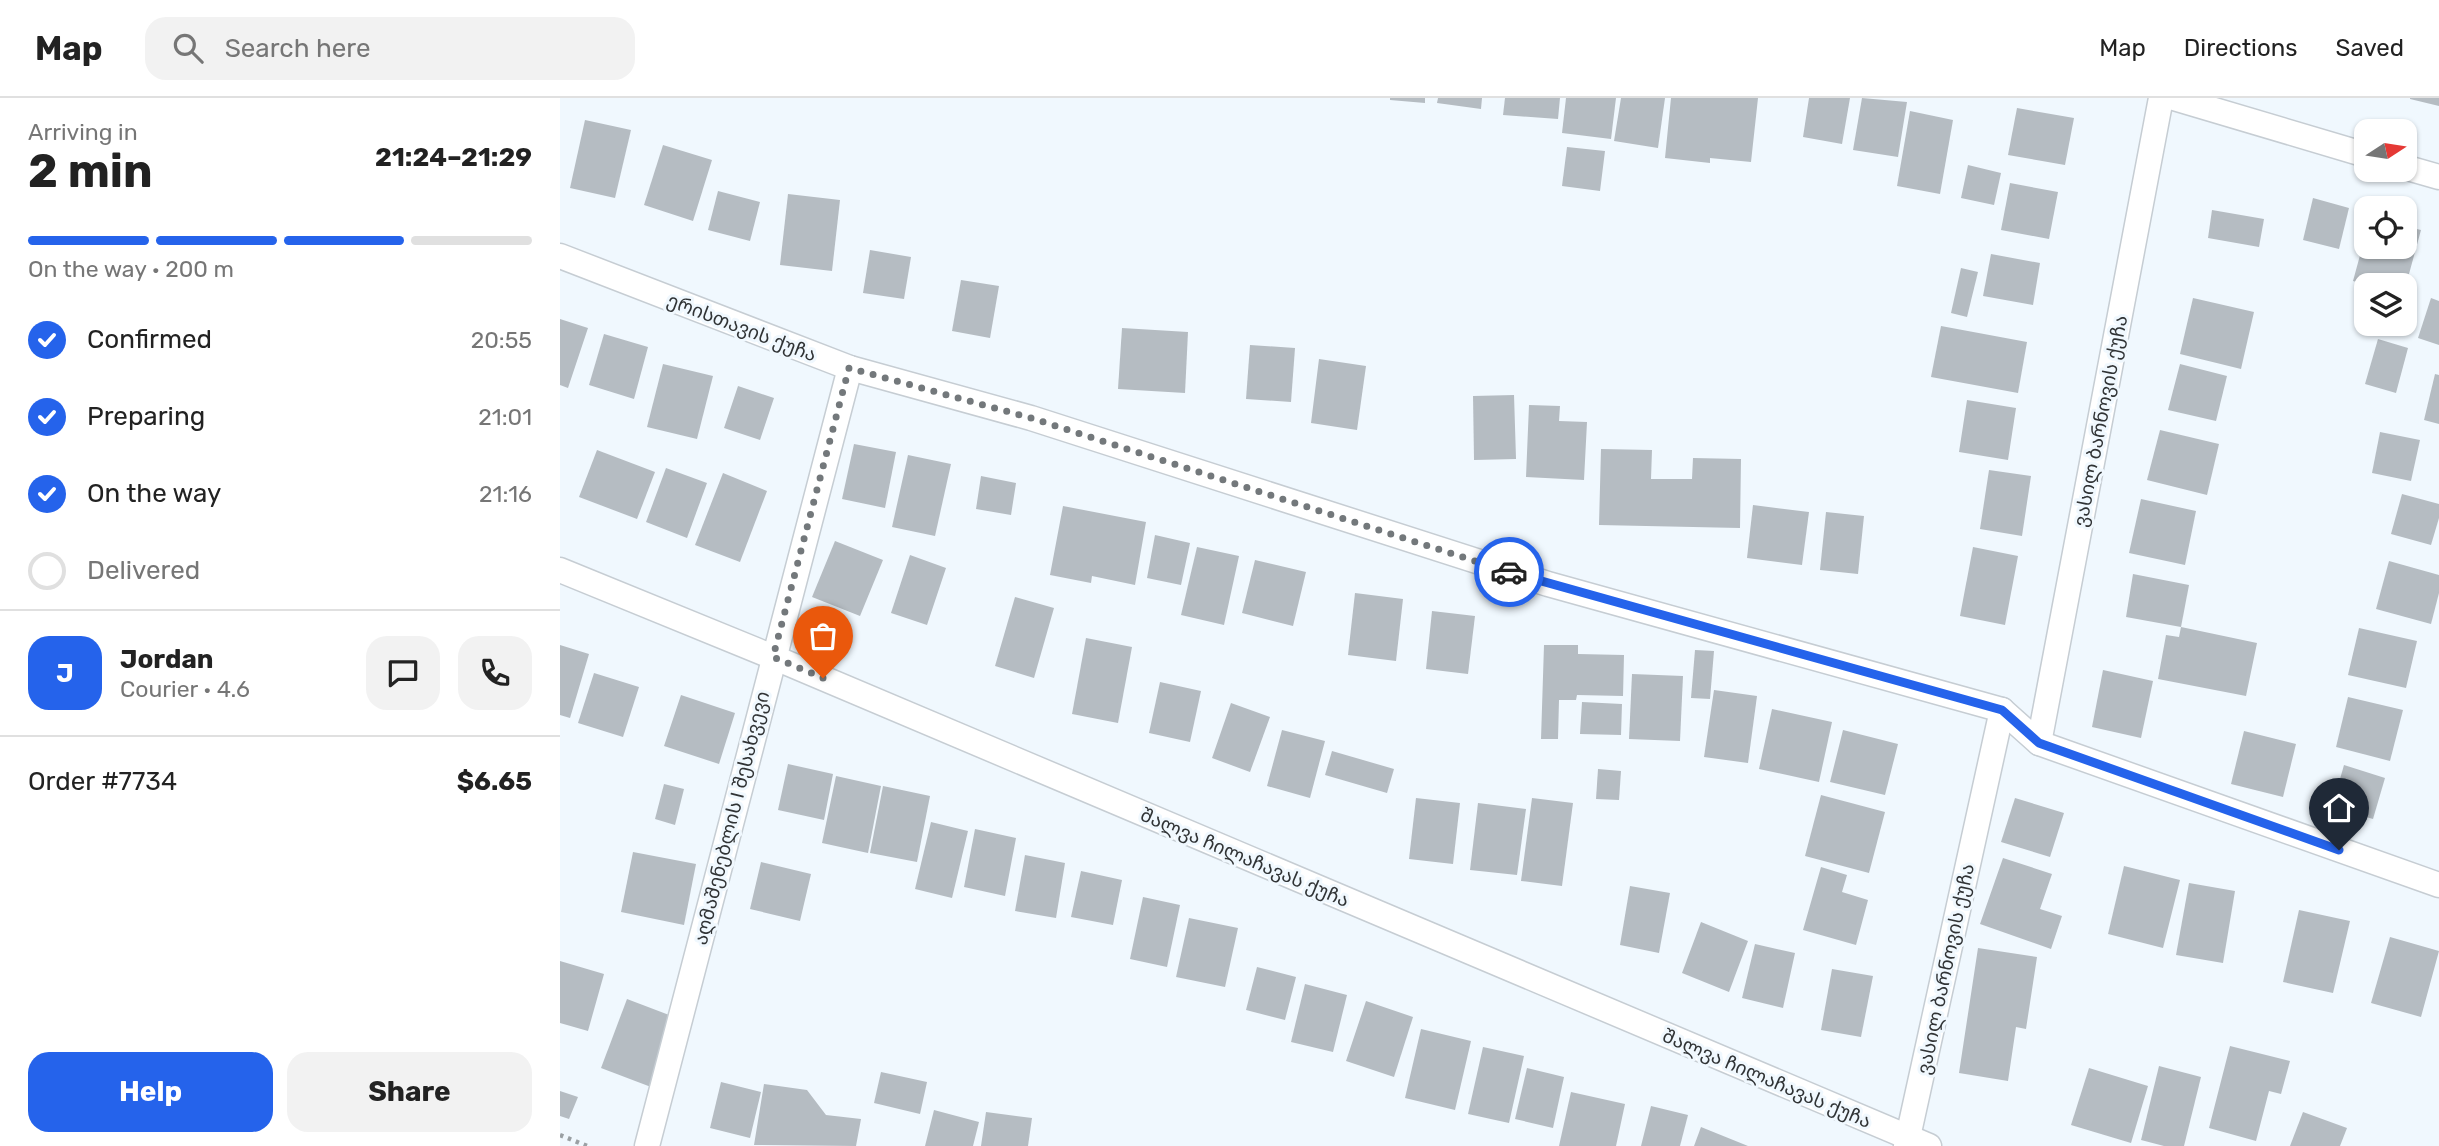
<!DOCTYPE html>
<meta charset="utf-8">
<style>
:root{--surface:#fff;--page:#f2f2f2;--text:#222;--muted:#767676;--line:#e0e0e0;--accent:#2563eb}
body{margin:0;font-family:Rubik,"Noto Sans Georgian",sans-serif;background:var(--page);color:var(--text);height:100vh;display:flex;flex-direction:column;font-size:26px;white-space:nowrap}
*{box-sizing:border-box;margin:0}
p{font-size:23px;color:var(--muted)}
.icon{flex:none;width:38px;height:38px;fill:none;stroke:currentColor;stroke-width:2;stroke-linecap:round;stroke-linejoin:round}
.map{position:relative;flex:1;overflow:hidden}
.drawer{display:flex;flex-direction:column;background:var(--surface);width:560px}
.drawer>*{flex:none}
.needle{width:46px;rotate:78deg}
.fabs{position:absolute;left:1794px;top:21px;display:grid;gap:14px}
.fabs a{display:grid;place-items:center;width:63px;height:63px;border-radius:14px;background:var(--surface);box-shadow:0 2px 5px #0004;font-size:35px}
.pin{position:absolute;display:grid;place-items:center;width:60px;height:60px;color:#fff;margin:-72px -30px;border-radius:50% 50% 50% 0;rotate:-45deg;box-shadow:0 0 7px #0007}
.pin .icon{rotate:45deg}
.courier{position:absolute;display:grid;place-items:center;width:70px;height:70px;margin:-35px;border:5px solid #2563eb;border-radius:50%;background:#fff;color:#222;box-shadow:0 2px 9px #0007}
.summary em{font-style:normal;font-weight:700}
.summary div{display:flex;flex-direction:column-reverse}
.summary{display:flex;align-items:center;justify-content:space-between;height:119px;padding:0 28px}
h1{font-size:46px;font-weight:700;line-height:52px}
.bar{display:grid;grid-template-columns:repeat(4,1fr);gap:10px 7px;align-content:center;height:84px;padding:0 28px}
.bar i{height:9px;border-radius:5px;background:var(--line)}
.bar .active{background:var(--accent)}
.bar p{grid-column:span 4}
.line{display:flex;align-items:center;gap:18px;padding:0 28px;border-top:2px solid var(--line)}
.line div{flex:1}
.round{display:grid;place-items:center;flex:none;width:74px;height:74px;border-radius:21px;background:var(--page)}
ol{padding:0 28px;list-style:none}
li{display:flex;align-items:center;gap:21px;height:77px}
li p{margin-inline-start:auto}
li .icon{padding:7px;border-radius:50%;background:var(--accent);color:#fff;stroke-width:4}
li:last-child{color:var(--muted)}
li i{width:38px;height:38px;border:4px solid var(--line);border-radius:50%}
.cta{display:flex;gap:14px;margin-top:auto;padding:14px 28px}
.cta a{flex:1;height:80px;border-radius:21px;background:var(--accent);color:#fff;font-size:28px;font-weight:700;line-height:80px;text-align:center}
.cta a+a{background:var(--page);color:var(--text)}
header{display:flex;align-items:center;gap:42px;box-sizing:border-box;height:98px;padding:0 35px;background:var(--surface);border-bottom:2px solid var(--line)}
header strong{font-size:33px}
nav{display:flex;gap:38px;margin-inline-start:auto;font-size:24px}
.search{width:490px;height:63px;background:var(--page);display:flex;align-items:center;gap:18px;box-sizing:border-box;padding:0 24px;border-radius:21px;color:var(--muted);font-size:26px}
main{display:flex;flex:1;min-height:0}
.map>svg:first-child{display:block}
.building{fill:#b5bcc2}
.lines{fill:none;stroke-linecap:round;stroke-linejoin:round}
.minor-casing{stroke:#c6cdd3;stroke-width:27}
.path{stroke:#9aa0a4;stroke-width:4.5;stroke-dasharray:3.5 5;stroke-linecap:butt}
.minor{stroke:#fff;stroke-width:24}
.done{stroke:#73787b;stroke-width:7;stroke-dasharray:0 12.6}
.route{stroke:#2563eb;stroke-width:9}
.labels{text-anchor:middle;stroke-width:6;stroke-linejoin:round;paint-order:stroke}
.street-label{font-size:19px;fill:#303335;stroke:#f0f8fe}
</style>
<header>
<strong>Map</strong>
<div class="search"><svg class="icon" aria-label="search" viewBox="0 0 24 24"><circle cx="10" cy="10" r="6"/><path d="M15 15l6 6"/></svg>Search here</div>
<nav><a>Map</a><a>Directions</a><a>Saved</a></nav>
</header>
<main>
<section class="drawer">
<div class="summary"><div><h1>2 min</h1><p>Arriving in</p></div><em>21:24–21:29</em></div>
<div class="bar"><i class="active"></i><i class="active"></i><i class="active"></i><i></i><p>On the way · 200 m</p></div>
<ol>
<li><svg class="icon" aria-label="check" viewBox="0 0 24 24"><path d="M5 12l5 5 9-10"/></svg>Confirmed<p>20:55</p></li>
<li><svg class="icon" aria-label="check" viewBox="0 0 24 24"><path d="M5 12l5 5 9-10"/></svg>Preparing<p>21:01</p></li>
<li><svg class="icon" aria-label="check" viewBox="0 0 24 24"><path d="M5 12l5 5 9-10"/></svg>On the way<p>21:16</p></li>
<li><i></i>Delivered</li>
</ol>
<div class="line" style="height:126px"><b class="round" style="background:var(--accent);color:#fff">J</b><div><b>Jordan</b><p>Courier · 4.6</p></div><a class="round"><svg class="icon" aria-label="chat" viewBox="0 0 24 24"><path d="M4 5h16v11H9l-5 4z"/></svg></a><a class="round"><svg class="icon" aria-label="phone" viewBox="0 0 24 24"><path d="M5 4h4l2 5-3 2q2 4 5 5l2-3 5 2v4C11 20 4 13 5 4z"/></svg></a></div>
<div class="line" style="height:91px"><div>Order #7734</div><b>$6.65</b></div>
<div class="cta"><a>Help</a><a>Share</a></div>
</section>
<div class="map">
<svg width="1879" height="1048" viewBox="0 0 1879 1048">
<rect width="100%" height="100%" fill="#f0f8fe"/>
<g class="building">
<path d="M830,0H865V5L830,2Z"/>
<path d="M878,0H922L921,11L877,5Z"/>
<path d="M945,0H1000L998,21L943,17Z"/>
<path d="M1006,0H1056L1051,41L1002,35Z"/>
<path d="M1061,0H1105L1098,50L1054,43Z"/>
<path d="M1111,0H1198L1191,64L1150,60V65L1105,60Z"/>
<path d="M1249,0H1290L1282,46L1243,39Z"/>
<path d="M1302,0L1347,4L1338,59L1293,52Z"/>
<path d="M1850,0H1879V8L1850,1Z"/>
<path d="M1457,10L1514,20L1505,67L1448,57Z"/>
<path d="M1350,13L1393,22L1380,96L1337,88Z"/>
<path d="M25,22L71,32L55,100L10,90Z"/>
<path d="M103,47L152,62L133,123L84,107Z"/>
<path d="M1007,49L1045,53L1040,93L1002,88Z"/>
<path d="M1408,67L1441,75L1434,107L1401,100Z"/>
<path d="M1450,85L1498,94L1489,141L1441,132Z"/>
<path d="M158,93L200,104L190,143L148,132Z"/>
<path d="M228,96L280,102L272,173L220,167Z"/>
<path d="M1753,100L1789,110L1779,151L1743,142Z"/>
<path d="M1652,112L1704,121L1699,149L1648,140Z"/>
<path d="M1844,128L1861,132L1846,187H1807L1793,183L1805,139L1806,149H1844Z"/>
<path d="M310,152L351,159L344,201L303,195Z"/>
<path d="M1431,156L1480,165L1473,207L1423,198Z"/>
<path d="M1401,170L1418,174L1407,219L1391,215Z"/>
<path d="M401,182L439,188L430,240L392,233Z"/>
<path d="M1633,200L1694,214L1681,271L1620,256Z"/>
<path d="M1871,200L1879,203V247L1858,240Z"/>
<path d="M0,221L28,230L8,290L0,287Z"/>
<path d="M1381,228L1467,244L1458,295L1371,279Z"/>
<path d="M562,230L628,234L625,295L558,291Z"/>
<path d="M44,236L88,249L74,301L29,287Z"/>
<path d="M1818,241L1848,250L1836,295L1805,286Z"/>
<path d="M690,247L735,250L731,304L686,301Z"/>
<path d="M759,261L806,268L797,332L751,325Z"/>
<path d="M103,266L153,278L137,341L87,329Z"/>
<path d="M1620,266L1667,278L1656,323L1608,312Z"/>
<path d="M1875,276L1879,277V326L1864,322Z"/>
<path d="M178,288L214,300L200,342L164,330Z"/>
<path d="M954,297L956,361L914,362L913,298Z"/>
<path d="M1407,302L1456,310L1448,362L1399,354Z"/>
<path d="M969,307L1000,308L999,323L1027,324L1024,382L966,379Z"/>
<path d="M1600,332L1659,346L1647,397L1587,382Z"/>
<path d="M1820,334L1860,342L1851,383L1812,375Z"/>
<path d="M294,346L336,354L325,410L282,401Z"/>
<path d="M1041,351L1092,352L1091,381H1132L1133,360L1181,361L1180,430L1039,427Z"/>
<path d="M37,352L95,374L77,421L19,399Z"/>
<path d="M348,357L391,366L375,438L332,429Z"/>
<path d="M106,370L147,385L127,440L86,424Z"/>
<path d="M1429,372L1471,378L1462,438L1420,431Z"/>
<path d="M163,375L207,393L180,464L135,447Z"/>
<path d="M421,378L456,385L451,417L416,411Z"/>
<path d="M1842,396L1879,406V420L1871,447L1831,436Z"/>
<path d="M1581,401L1636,413L1625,467L1569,455Z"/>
<path d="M1193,407L1249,414L1242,467L1187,460Z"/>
<path d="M503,408L586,424L575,487L532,478L531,485L490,477Z"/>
<path d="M1266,414L1304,418L1298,476L1260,472Z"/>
<path d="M595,437L630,445L621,487L587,480Z"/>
<path d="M275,443L323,462L300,518L252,499Z"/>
<path d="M637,449L679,458L664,527L621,517Z"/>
<path d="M1413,449L1458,458L1445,527L1400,518Z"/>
<path d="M350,457L386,470L367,527L331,515Z"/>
<path d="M695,462L746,474L733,528L682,515Z"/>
<path d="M1829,463L1879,477V495L1871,526L1816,511Z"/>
<path d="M1573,476L1629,487L1621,529L1566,519Z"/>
<path d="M795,495L843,501L836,563L788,557Z"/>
<path d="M455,499L494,510L474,580L435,568Z"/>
<path d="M872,513L915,518L908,576L866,571Z"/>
<path d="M1621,529L1697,545L1686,598L1598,581L1606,537L1619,539Z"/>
<path d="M1799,530L1857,543L1846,590L1788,577Z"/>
<path d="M526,540L572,549L558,625L512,616Z"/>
<path d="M0,547L29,556L10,620L0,617Z"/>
<path d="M984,547H1018V556L1064,557L1063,598L1017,597L1016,602H999L998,641H981Z"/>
<path d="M1135,552L1154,553L1150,601L1131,600Z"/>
<path d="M1543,572L1593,583L1581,640L1532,629Z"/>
<path d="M34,575L79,589L63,639L18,625Z"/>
<path d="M1072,576L1123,578L1120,643L1069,641Z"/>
<path d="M600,584L641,593L630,644L589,635Z"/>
<path d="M1154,592L1197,598L1188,665L1144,659Z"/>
<path d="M121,597L175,615L159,666L104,648Z"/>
<path d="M1788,599L1843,612L1830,663L1776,649Z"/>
<path d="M1022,604L1062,606L1061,637L1020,636Z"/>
<path d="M671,605L710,619L690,674L652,660Z"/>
<path d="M1212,611L1272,624L1259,684L1199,671Z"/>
<path d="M722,632L765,643L750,700L707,688Z"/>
<path d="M1283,632L1338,646L1325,697L1270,684Z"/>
<path d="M1684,633L1736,646L1723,699L1671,686Z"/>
<path d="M772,653L834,671L827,695L765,677Z"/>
<path d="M228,666L273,676L264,722L218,712Z"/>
<path d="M1784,667L1825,680L1813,721L1772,709Z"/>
<path d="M1038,671L1061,673L1059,702L1036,701Z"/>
<path d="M276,678L321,688L308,755L262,745Z"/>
<path d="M104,686L124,691L115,727L95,721Z"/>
<path d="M323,688L370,698L357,764L310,755Z"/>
<path d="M1261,697L1325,714L1309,775L1245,758Z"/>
<path d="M856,700L900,705L893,766L849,761Z"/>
<path d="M972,700L1013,705L1002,788L961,783Z"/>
<path d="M1455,700L1504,715L1490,759L1441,744Z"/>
<path d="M918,705L966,711L957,777L910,772Z"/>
<path d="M371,724L408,733L392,800L355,791Z"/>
<path d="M415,731L456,740L445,798L404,789Z"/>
<path d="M73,754L136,766L124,827L61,814Z"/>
<path d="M465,757L505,765L496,820L455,813Z"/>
<path d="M1443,760L1492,776L1480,811L1502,818L1491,851L1420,826Z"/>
<path d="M201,764L251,776L240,823L190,811Z"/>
<path d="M1564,768L1620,782L1603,850L1548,836Z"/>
<path d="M1261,769L1287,777L1282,794L1308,802L1296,847L1243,832Z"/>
<path d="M521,773L562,782L553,827L511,819Z"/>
<path d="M1629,785L1675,793L1663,865L1616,857Z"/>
<path d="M1070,788L1110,795L1099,855L1060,847Z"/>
<path d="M583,799L620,807L607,869L570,861Z"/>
<path d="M1739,812L1790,823L1773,895L1723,884Z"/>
<path d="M629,820L678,830L665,889L616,879Z"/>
<path d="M1141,824L1188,843L1169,894L1122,875Z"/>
<path d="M1830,839L1879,853L1861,919L1811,905Z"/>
<path d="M1195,846L1235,855L1223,910L1182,900Z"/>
<path d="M1418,850L1477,859L1466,931L1456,929L1448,983L1399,975Z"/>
<path d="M0,863L44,876L28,933L0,925Z"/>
<path d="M697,869L736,879L725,922L686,912Z"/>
<path d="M1272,871L1313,878L1301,939L1261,932Z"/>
<path d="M745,886L787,897L773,954L731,944Z"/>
<path d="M67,901L117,920L91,989L41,970Z"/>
<path d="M806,903L853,919L834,979L786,963Z"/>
<path d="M861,931L911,943L895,1012L845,1000Z"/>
<path d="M1670,948L1730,963L1721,996L1709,993L1696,1043L1649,1030Z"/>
<path d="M923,949L964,958L949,1025L908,1016Z"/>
<path d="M1599,968L1641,979L1624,1048H1604L1581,1042Z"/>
<path d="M967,970L1004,979L993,1030L955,1021Z"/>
<path d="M1529,970L1588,988L1571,1045L1511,1027Z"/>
<path d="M321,974L367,984L360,1016L314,1005Z"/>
<path d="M161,984L201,994L190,1040L150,1030Z"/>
<path d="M204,986L247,992L266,1017L301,1021L296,1048L194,1047Z"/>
<path d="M0,993L18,999L9,1021L0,1018Z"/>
<path d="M1011,994L1065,1006L1056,1048H999Z"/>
<path d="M1091,1008L1128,1017L1120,1048H1081Z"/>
<path d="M374,1012L419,1024L413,1048H365Z"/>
<path d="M426,1014L472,1020L468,1048H421Z"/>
<path d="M1743,1014L1787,1030L1780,1048H1730Z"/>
<path d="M1141,1029L1188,1048H1134Z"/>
</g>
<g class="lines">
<defs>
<g id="minor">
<path d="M1614,0L1806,57"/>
<path d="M1844,69L1879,79"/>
<path d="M0,158L290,270L471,320L988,486L1442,612L1479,645L1879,787"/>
<path d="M0,472L213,559L1369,1048"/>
<path d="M1479,645L1601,0"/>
<path d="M87,1048L290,270"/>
<path d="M1346,1048L1442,612"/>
</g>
</defs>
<use href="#minor" class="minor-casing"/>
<path class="path" d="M0,1037L27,1048"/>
<use href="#minor" class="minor"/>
</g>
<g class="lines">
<path class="done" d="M263,580L213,559L289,270L471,320L949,474"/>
<path class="route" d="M949,474L1442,612L1479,645L1779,752"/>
</g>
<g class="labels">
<g class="street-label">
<text transform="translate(182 229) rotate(21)" y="7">ერისთავის ქუჩა</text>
<text transform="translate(1540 323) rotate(-79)" y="7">ვასილ ბარნოვის ქუჩა</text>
<text transform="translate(171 720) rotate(-76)" y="7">აღმაშენებლის I შესახვევი</text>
<text transform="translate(685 759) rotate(23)" y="7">შალვა ჩილაჩავას ქუჩა</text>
<text transform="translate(1385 871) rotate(-78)" y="7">ვასილ ბარნოვის ქუჩა</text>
<text transform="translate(1207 980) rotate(23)" y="7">შალვა ჩილაჩავას ქუჩა</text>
</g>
</g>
</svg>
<div class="fabs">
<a><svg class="needle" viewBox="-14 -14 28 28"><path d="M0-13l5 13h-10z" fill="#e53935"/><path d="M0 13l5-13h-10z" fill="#767676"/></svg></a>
<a><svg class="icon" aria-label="locate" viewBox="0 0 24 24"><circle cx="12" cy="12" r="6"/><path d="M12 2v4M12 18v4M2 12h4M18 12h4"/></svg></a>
<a><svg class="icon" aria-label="layers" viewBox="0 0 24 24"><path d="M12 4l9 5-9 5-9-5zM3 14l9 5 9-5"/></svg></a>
</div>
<div class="pin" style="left:263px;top:580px;background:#ea580c"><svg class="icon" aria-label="bag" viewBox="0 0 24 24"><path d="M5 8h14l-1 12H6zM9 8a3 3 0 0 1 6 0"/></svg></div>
<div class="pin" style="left:1779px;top:752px;background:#1f2937"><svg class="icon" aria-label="home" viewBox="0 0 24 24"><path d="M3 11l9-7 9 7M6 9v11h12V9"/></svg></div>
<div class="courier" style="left:949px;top:474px"><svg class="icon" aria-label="car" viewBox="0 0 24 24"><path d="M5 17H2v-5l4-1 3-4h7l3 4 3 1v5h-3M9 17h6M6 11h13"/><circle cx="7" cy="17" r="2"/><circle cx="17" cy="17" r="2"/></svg></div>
</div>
</main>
